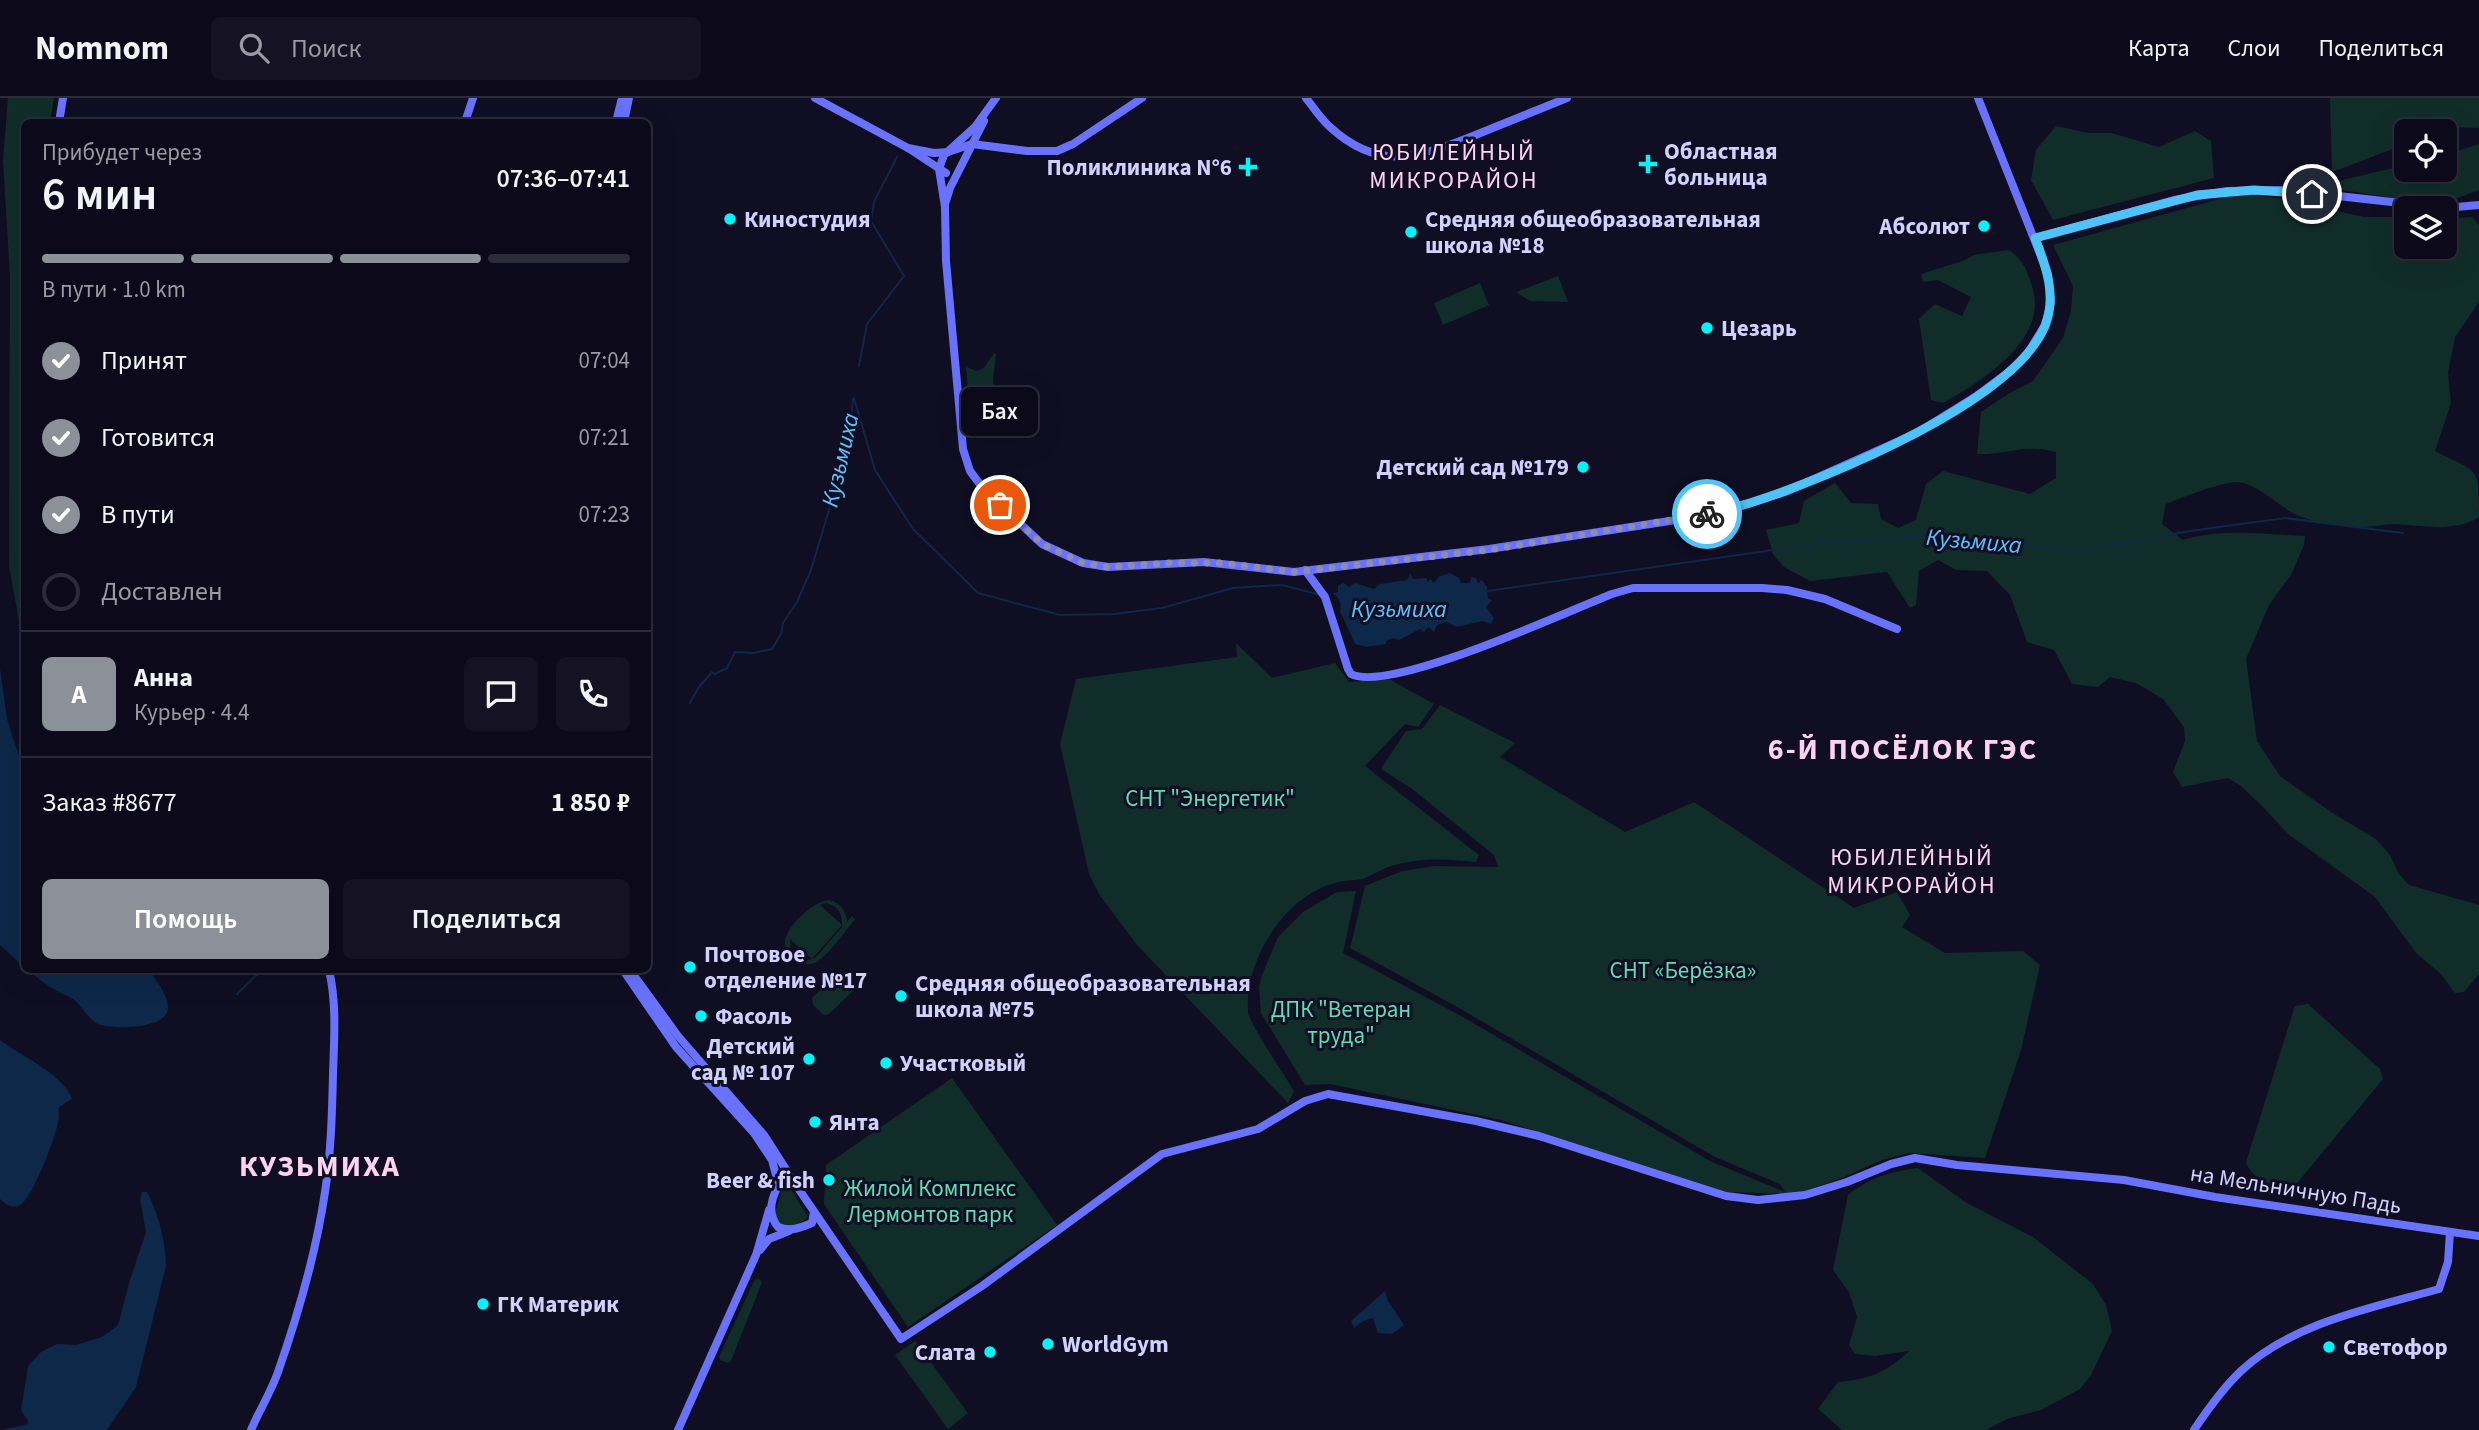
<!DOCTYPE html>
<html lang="ru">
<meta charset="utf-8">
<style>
:root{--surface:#0c0a1a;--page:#151323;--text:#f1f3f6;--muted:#9a9aa2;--line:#2c2b39;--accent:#8c9099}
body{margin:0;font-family:"Source Sans 3",sans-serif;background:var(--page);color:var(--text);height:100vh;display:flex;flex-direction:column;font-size:26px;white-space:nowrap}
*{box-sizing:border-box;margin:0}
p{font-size:23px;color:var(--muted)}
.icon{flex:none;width:38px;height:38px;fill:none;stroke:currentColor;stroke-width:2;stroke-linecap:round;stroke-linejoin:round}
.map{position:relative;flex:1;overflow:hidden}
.panel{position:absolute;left:21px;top:21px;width:630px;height:854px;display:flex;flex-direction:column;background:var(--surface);border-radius:10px;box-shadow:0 7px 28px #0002,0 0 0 2px var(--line)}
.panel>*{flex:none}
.tools{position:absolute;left:2394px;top:21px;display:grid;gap:14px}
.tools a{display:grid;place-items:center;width:63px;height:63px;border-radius:10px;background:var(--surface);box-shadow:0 7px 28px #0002,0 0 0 2px var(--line);font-size:35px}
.pin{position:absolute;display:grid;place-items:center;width:60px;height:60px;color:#fff;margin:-30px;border:4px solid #fff;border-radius:50%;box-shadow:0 2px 7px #0007}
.courier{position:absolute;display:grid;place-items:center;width:70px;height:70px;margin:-35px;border:5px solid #4fc3f7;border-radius:50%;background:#fff;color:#222;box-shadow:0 2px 9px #0007}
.bubble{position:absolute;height:49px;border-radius:10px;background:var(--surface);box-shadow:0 7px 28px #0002,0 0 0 2px var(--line);font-size:23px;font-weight:600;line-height:49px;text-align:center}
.overview em{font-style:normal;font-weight:600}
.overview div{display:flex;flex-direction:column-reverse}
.overview{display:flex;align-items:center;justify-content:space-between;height:119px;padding:0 21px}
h1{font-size:46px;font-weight:600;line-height:52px}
.bar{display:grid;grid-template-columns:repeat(4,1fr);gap:10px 7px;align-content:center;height:84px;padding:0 21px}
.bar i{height:9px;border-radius:5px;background:var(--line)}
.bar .current{background:var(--accent)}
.bar p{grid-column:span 4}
.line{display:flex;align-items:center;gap:18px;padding:0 21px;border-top:2px solid var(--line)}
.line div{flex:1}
.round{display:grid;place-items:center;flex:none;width:74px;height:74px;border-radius:10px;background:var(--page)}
ol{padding:0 21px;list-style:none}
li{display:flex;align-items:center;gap:21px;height:77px}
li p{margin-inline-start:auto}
li .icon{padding:7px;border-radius:50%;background:var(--accent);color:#fff;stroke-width:4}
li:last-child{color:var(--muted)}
li i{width:38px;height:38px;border:4px solid var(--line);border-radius:50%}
.cta{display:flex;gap:14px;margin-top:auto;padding:14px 21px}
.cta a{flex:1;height:80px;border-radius:10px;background:var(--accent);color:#fff;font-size:28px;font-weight:600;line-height:80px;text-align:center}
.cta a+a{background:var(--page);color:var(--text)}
header{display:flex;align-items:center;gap:42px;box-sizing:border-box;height:98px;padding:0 35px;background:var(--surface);border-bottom:2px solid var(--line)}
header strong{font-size:33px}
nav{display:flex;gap:38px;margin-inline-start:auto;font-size:24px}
.search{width:490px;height:63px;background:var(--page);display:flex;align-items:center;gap:18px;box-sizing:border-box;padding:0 24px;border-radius:10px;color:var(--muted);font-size:26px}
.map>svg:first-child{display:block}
.green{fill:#112d29;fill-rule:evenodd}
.water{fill:#0d2848}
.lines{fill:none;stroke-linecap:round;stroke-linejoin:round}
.stream{stroke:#0d2848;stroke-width:2}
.secondary{stroke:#6972fd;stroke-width:8}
.done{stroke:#8e8db1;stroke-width:7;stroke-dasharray:0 12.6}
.route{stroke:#4fc3f7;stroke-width:9}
.poi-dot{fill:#03f4f8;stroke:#100e23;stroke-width:2.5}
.labels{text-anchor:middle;stroke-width:6;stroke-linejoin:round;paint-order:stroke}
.poi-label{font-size:23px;font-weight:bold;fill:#d2d1fe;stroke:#100e23;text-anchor:start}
.park-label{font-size:23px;fill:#5edeb3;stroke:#100e23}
.street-label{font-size:23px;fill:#d2d1fe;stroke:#100e23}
.neighbourhood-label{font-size:24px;letter-spacing:2px;fill:#fed3f2;stroke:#100e23}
.water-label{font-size:24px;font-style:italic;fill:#60c2fd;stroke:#100e23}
.district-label{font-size:30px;font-weight:bold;letter-spacing:2px;fill:#fed3f2;stroke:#100e23}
</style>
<header>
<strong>Nomnom</strong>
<div class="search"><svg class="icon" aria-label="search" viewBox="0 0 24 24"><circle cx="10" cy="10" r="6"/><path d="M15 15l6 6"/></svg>Поиск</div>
<nav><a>Карта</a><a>Слои</a><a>Поделиться</a></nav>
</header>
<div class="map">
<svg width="2479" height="1332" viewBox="0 0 2479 1332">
<rect width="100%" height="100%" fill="#100e23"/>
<g class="green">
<path d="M8,0H54L50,24H24V550L9,468L10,178L3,62Z"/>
<path d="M2330,0H2479V30L2452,29L2440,33H2406V46L2332,74Z"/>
<path d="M2056,28L2088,35H2112L2159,49L2195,33L2211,43L2214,80L2053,122L2031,82L2036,52Z"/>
<path d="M2479,46V92L2450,103L2393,100L2317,88L2406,67V72H2445V57Z"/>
<path d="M2246,97L2283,101L2364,119H2406V149H2445V121L2472,119L2479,127V204L2455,239L2448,275L2451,305L2435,353C2479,376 2479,366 2479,419C2455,435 2423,427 2395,426C2384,426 2373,429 2363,429C2343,430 2318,425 2299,418C2281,411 2261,387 2238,384C2225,383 2180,400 2166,406L2162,426L2183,442C2223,430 2263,436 2305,438L2304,447L2291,477L2269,507L2246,561L2257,643L2280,678L2331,714L2376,741L2390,757L2399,776L2409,787L2479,807V876L2464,894L2455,895L2441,876L2416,855L2375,799L2288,736L2262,708L2241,688L2228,680L2182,689L2173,674L2185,643L2184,629L2163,601L2136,585L2110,579L2098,589L2072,586L2054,552L2027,544L2010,497L1987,473L1956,472L1938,462L1919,473L1916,507L1910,510L1887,474L1810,483L1784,469L1773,456L1766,432L1799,425L1804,403L1835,385L1851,405L1878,406L1881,421L1898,430L1916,422L1926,386L1943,373L2030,396L2056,380V354C2022,345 2009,357 1977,356L1981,314L2008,296L2033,283L2063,240L2071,213L2073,188L2053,147L2223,100Z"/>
<path d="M2009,152C2023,162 2027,172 2032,188C2050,241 1982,283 1943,305L1931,302L1919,221L1935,206L1962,218L1971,199L1938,182L1923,184L1921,176L1963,163L1974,157Z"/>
<path d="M1558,178L1568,204L1530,203L1516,194Z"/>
<path d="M1480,185L1489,207L1443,227L1434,205Z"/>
<path d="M994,255L996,256L993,282L994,297L970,310L966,269L977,273L984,270Z"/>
<path d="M1236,545L1272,580L1335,565L1349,584L1389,581L1434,606L1418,629L1405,626L1365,668L1479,757L1476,764C1445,761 1422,759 1391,768C1381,771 1372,778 1362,781C1353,783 1344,782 1335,785C1285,798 1244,862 1248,914C1249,925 1286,979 1294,993L1288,1005L1137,847L1099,796L1089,776L1060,646L1076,581L1237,559Z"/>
<path d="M1440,607L1515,645L1500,659L1625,734L1694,704L1854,810L1897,794L1910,817L1902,829L1945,855L2023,853L2040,867L2021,952L1985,1060L1909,1055L1882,1062L1844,1079L1805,1093L1787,1096L1726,1094L1501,1022L1330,986L1305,987L1261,915L1259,889L1262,877L1278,839L1303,814L1337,794L1356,793L1343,855L1461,918L1710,1063L1785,1094L1780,1086L1715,1059L1459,910L1350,850L1365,788L1402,773L1434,768L1498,769L1494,757L1411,690L1381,671L1406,633L1422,631Z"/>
<path d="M829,802C840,805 846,812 847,824L852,818L855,821C844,834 832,853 818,863C805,872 786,862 785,846C784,830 813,803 829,802ZM826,805C839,808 843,817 842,829L817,858C811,863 805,863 798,860L791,852L790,841L812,861L842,827L820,807Z"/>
<path d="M840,872L854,884V892L829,916L824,917L813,907L812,900Z"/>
<path d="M2308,906L2380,971L2383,981L2289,1095C2272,1088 2252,1082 2246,1064L2295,908Z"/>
<path d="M952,980L1057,1127L908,1229L824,1106L826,1067Z"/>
<path d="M1918,1070L1965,1104L2033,1139L2093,1186L2106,1207L2112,1233L2091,1277L2080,1291L2041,1312L2007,1321L1986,1332H1842L1818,1311L1838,1284C1869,1281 1886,1275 1909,1253L1875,1258L1855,1256L1849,1247L1857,1219L1849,1194L1833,1172L1848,1097C1871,1079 1889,1074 1918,1070Z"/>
<path d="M786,1086L789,1088L808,1119L795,1129L780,1127L775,1116L781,1094Z"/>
<path d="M758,1180L762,1184L731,1263L728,1265L720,1262L719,1259L754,1183Z"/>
<path d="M915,1243L968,1315L948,1331L895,1257Z"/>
</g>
<g class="water">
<path d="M1450,475L1459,480L1461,485H1470L1471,479L1476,480L1478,485L1482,482L1487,489L1488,501L1492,502L1486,509L1494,520L1491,526L1482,523L1457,529L1446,524L1437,527L1434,534L1428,529L1424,534L1420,531L1399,542L1393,540L1386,543V546L1367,549L1355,546L1340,513C1342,506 1339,499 1333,495L1338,494V488L1343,485L1349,489L1355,485L1374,491L1380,486L1407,482L1410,476L1413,481L1427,480V484L1431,481L1433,485L1440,478Z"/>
<path d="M0,570L7,621L24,673V869L0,847Z"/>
<path d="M28,872H149C156,883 168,896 168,910C168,932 108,932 96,925C87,919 82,908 73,901C67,897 60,895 54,891C44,886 36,878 28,872Z"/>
<path d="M0,942C20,958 64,976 72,1001L59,1009C58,1013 59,1016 59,1020C57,1036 33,1100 20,1107C12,1111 6,1107 0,1101Z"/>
<path d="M142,1094H147C158,1114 166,1145 166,1168L136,1289L107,1332H1L28,1326V1323L21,1312L28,1268L41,1254L57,1246L75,1247L102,1239L116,1229L119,1224L129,1185L146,1134L140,1101Z"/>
<path d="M1385,1193L1388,1203L1404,1227L1392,1236L1378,1235L1373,1220L1363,1223L1354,1230L1351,1223Z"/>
</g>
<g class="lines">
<g class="stream">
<path d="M859,268L867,226L904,178L871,123L874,104L897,59"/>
<path d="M854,300L875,372L913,431L978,495L1060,517L1114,516L1162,510L1233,490L1282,487L1317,496"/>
<path d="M1488,493L1815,446L1927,437L2078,453L2190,433L2285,420L2403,435"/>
<path d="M690,605L699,589L712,574L715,576L727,570L735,554L753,555L772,551L781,536L783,525L797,504L811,472L848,349L853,301"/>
<path d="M237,896L262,872"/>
</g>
<g class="secondary">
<path d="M815,0L908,50L946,75"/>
<path d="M996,0L975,29L944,57L939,71L945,109L946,163L963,351L970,373L985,393L1042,446L1083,465L1108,469L1204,464L1294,474L1489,451L1689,420L1750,405L1785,394L1917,335L1975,299L2013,271L2026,258L2045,227L2051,204L2048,176L1978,0"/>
<path d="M1306,0C1314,10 1320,20 1330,29C1377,72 1414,61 1468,40C1501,27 1534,13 1567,0"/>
<path d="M59,24L63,0"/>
<path d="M465,24L473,0"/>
<path d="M616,24L622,0"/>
<path d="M624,24L629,0"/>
<path d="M908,50L934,55L948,54L972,46L1027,53H1057L1073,46L1142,0"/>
<path d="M945,106L950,90L984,23"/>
<path d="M2035,140L2174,102L2227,93L2285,92L2445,110L2479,107"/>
<path d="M1305,472L1325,499L1348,571L1351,576C1389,596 1568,513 1612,496L1633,490H1762L1787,492L1825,501L1897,531"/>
<path d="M623,872L676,949L754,1035L772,1062L777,1081L775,1089"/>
<path d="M630,872L678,938L764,1037L794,1084"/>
<path d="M814,1114L812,1125C800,1130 790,1134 778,1129C766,1114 772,1098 781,1083L787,1081L796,1087L901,1241L982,1188L1162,1056L1258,1031L1305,1003L1328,996L1476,1023L1539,1038L1726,1098L1758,1102L1805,1097L1847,1084L1891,1066L1915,1060L1957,1067L2124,1082L2215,1099L2479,1138"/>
<path d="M760,1152L769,1141L789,1133"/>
<path d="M251,1332C259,1313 271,1294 278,1274C298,1217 316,1155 325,1094C331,1055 332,1017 333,977C334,942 337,906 329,872"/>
<path d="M678,1332L756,1157L769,1112"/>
<path d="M2194,1332C2208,1311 2223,1290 2241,1273C2294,1224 2372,1210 2439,1191L2448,1164L2450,1134"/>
</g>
</g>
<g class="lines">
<path class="done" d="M1000,407L1042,446L1083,465L1108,469L1171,465H1222L1294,474L1489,452L1707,416"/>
<path class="route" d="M1707,416C1722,412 1738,409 1753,404C1830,379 2013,304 2045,228C2057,198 2046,168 2035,140L2197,97L2254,92L2312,96"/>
</g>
<g class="poi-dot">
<path d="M1644.5 55.5h7v7h7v7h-7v7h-7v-7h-7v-7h7z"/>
<path d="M1244.5 58.5h7v7h7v7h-7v7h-7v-7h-7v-7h7z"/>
<circle cx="730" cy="121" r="7"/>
<circle cx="1984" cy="128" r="7"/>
<circle cx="1411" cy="134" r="7"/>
<circle cx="1707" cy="230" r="7"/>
<circle cx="1583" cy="369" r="7"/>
<circle cx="690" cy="869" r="7"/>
<circle cx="901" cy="898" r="7"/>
<circle cx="701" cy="918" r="7"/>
<circle cx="809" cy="961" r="7"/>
<circle cx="886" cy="965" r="7"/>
<circle cx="815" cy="1024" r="7"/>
<circle cx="829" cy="1082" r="7"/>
<circle cx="483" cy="1206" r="7"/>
<circle cx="1048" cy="1246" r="7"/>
<circle cx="2329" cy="1249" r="7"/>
<circle cx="990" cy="1254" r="7"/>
</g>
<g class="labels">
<g class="poi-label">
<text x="1664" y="61">Областная<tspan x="1664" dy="26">больница</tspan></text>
<text x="1232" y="77" text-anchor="end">Поликлиника N°6</text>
<text x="744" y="129">Киностудия</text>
<text x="1425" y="129">Средняя общеобразовательная<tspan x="1425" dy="26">школа №18</tspan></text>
<text x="1970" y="136" text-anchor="end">Абсолют</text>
<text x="1721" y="238">Цезарь</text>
<text x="1569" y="377" text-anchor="end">Детский сад №179</text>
<text x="704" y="864">Почтовое<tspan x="704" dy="26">отделение №17</tspan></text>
<text x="915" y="893">Средняя общеобразовательная<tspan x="915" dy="26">школа №75</tspan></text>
<text x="715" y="926">Фасоль</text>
<text x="795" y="956" text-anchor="end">Детский<tspan x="795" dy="26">сад № 107</tspan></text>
<text x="900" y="973">Участковый</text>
<text x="829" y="1032">Янта</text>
<text x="815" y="1090" text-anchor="end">Beer &amp; fish</text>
<text x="497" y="1214">ГК Материк</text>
<text x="1062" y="1254">WorldGym</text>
<text x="2343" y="1257">Светофор</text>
<text x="976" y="1262" text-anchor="end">Слата</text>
</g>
<g class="park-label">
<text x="1210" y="708">СНТ "Энергетик"</text>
<text x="1683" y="880">СНТ «Берёзка»</text>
<text x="1341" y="919">ДПК "Ветеран<tspan x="1341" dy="26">труда"</tspan></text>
<text x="930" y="1098">Жилой Комплекс<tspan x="930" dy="26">Лермонтов парк</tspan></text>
</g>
<g class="street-label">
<text transform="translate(2296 1091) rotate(9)" y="8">на Мельничную Падь</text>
</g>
<g class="neighbourhood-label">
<text x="1454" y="62">ЮБИЛЕЙНЫЙ<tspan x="1454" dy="28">МИКРОРАЙОН</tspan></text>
<text x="1912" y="767">ЮБИЛЕЙНЫЙ<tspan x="1912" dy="28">МИКРОРАЙОН</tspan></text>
</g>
<g class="water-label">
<text transform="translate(840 362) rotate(-77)" y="8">Кузьмиха</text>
<text transform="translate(1974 443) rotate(5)" y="8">Кузьмиха</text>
<text x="1399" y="519">Кузьмиха</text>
</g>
<g class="district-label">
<text x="1903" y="661">6-Й ПОСЁЛОК ГЭС</text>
<text x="320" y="1078">КУЗЬМИХА</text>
</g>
</g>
</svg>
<div class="tools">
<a><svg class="icon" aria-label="locate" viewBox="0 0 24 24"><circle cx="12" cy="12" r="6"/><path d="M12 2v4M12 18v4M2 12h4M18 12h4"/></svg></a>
<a><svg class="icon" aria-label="layers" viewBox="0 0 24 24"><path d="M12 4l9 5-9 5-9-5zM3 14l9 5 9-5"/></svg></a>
</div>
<div class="pin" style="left:1000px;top:407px;background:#ea580c"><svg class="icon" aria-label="bag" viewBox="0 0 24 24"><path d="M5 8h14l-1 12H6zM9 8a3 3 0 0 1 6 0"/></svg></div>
<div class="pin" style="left:2312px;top:96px;background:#1f2937"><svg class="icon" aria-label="home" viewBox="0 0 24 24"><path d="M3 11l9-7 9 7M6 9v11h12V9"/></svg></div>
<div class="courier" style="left:1707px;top:416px"><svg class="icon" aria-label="bike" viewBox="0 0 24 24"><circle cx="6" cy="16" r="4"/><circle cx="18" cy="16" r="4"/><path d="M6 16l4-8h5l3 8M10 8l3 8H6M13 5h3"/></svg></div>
<div class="bubble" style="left:961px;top:289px;width:77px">Бах</div>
<section class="panel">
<div class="overview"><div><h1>6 мин</h1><p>Прибудет через</p></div><em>07:36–07:41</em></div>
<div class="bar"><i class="current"></i><i class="current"></i><i class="current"></i><i></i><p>В пути · 1.0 km</p></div>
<ol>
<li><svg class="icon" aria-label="check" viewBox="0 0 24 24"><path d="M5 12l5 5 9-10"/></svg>Принят<p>07:04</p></li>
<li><svg class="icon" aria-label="check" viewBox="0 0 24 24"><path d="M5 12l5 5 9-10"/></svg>Готовится<p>07:21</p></li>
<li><svg class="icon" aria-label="check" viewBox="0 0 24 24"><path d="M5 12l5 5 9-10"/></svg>В пути<p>07:23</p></li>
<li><i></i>Доставлен</li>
</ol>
<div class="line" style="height:126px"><b class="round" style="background:var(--accent);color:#fff">А</b><div><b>Анна</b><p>Курьер · 4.4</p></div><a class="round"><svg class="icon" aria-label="chat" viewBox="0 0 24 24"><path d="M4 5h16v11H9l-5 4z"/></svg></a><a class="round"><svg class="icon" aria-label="phone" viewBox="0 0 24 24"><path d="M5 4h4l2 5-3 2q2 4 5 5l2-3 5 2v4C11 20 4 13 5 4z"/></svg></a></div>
<div class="line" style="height:91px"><div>Заказ #8677</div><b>1 850 ₽</b></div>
<div class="cta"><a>Помощь</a><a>Поделиться</a></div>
</section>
</div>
